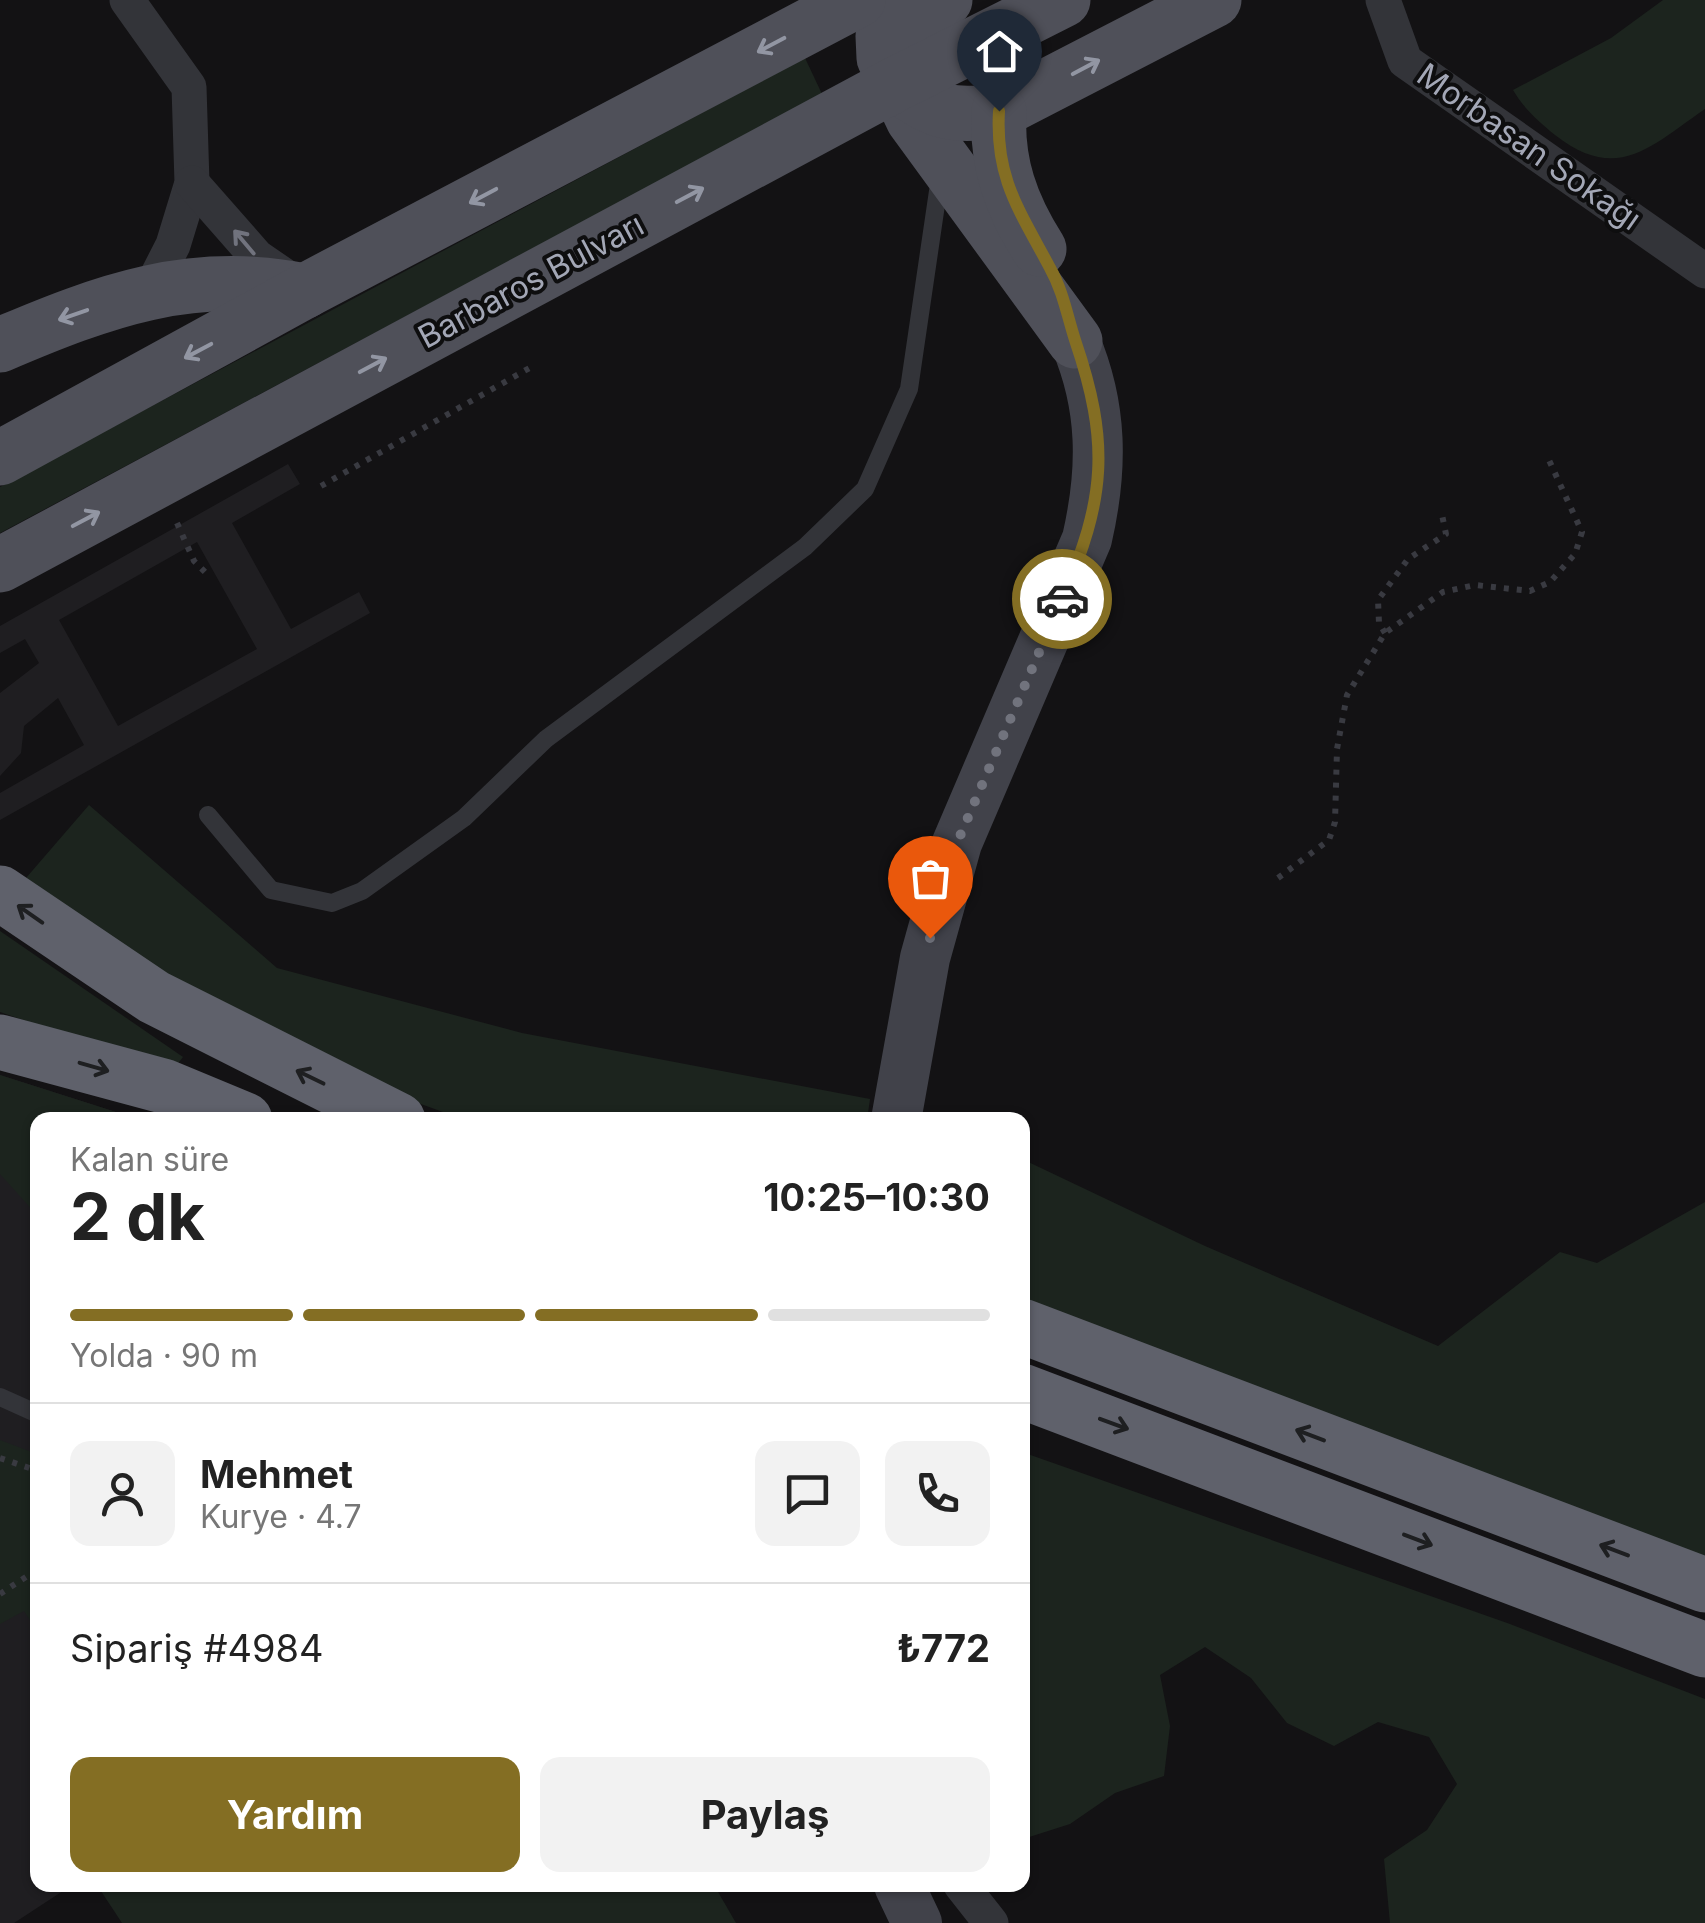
<!DOCTYPE html>
<html lang="tr">
<meta charset="utf-8">
<style>
:root{--surface:#fff;--page:#f2f2f2;--text:#222;--muted:#767676;--line:#e0e0e0;--accent:#846e23}
body{margin:0;font-family:Inter,sans-serif;background:var(--page);color:var(--text);height:100vh;display:flex;flex-direction:column;font-size:38px;white-space:nowrap}
*{box-sizing:border-box;margin:0}
p{font-size:32px;color:var(--muted)}
.icon{flex:none;width:55px;height:55px;fill:none;stroke:currentColor;stroke-width:2;stroke-linecap:round;stroke-linejoin:round}
.map{position:relative;flex:1;overflow:hidden}
.details{position:absolute;left:30px;top:1112px;width:1000px;height:780px;display:flex;flex-direction:column;background:var(--surface);border-radius:20px;box-shadow:0 2px 8px #0004}
.details>*{flex:none}
.pin{position:absolute;display:grid;place-items:center;width:85px;height:85px;color:#fff;margin:-102px -42px;border-radius:50% 50% 50% 0;rotate:-45deg;box-shadow:0 0 10px #0007}
.pin .icon{rotate:45deg}
.courier{position:absolute;display:grid;place-items:center;width:100px;height:100px;margin:-50px;border:8px solid #846e23;border-radius:50%;background:#fff;color:#222;box-shadow:0 2px 12px #0007}
.summary em{font-style:normal;font-weight:700}
.summary div{display:flex;flex-direction:column-reverse}
.summary{display:flex;align-items:center;justify-content:space-between;height:170px;padding:0 40px}
h1{font-size:65px;font-weight:700;line-height:75px}
.bar{display:grid;grid-template-columns:repeat(4,1fr);gap:15px 10px;align-content:center;height:120px;padding:0 40px}
.bar i{height:12px;border-radius:8px;background:var(--line)}
.bar .selected{background:var(--accent)}
.bar p{grid-column:span 4}
.line{display:flex;align-items:center;gap:25px;padding:0 40px;border-top:2px solid var(--line)}
.line div{flex:1}
.round{display:grid;place-items:center;flex:none;width:105px;height:105px;border-radius:20px;background:var(--page)}
.button{display:flex;gap:20px;margin-top:auto;padding:20px 40px}
.button a{flex:1;height:115px;border-radius:20px;background:var(--accent);color:#fff;font-size:40px;font-weight:700;line-height:115px;text-align:center}
.button a+a{background:var(--page);color:var(--text)}
.map>svg:first-child{display:block}
.built{fill:#1f1e21;fill-rule:evenodd}
.green{fill:#1c241e}
.lines{fill:none;stroke-linecap:round;stroke-linejoin:round}
.path{stroke:#393a41;stroke-width:6;stroke-dasharray:5 8;stroke-linecap:butt}
.service{stroke:#333439;stroke-width:18}
.minor{stroke:#333439;stroke-width:35}
.secondary{stroke:#41424a;stroke-width:50}
.primary{stroke:#4f5059;stroke-width:55}
.motorway{stroke:#5f616b;stroke-width:55}
.oneway{stroke:#9296a3}
.oneway2{stroke:#71737e}
.oneway3{stroke:#1e1f21}
.done{stroke:#71737d;stroke-width:10;stroke-dasharray:0 18}
.route{stroke:#846e23;stroke-width:12}
.labels{text-anchor:middle;stroke-width:8;stroke-linejoin:round;paint-order:stroke}
.street-label{font-size:32px;fill:#a3a7b6;stroke:#0e0e0f}
</style>
<div class="map">
<svg width="1705" height="1923" viewBox="0 0 1705 1923">
<rect width="100%" height="100%" fill="#131214"/>
<g class="built">
<path d="M288,464L300,484L232,523L291,629L359,592L370,613L0,820V793L84,745L58,698L24,726L21,753L0,776V693L39,663L25,639L0,653V626ZM197,542L257,649L118,726L59,620Z"/>
<path d="M0,1075L141,1120H38V1885H72L14,1923H0Z"/>
</g>
<g class="green">
<path d="M1663,0H1705V109C1651,146 1618,184 1555,135C1538,121 1525,110 1513,90L1611,38Z"/>
<path d="M805,58L822,94L0,533V487Z"/>
<path d="M89,805L277,968L522,1033L870,1099L867,1120H465L374,1087L206,1001L26,878Z"/>
<path d="M0,931L183,1057L172,1071L0,1012Z"/>
<path d="M0,1075L141,1120H38L37,1215L0,1174Z"/>
<path d="M1022,1159L1205,1246L1438,1346L1560,1252L1597,1263L1705,1202V1566L1023,1311Z"/>
<path d="M0,1440L37,1454V1631L24,1611L0,1624Z"/>
<path d="M1022,1452L1510,1624L1705,1699V1923H1390L1384,1859L1427,1830L1457,1784L1429,1737L1378,1722L1334,1746L1287,1723L1251,1678L1205,1647L1160,1675L1170,1726L1164,1776L1115,1793L1070,1824L1023,1839Z"/>
<path d="M97,1885H714L736,1923H122Z"/>
</g>
<g class="lines">
<g class="path">
<path d="M321,486L533,366"/>
<path d="M177,523L194,561L209,576"/>
<path d="M1385,633L1379,623L1378,600L1408,559L1446,534L1441,510"/>
<path d="M1278,878L1329,840L1335,822L1337,749L1347,695L1385,633L1443,592L1475,585L1530,591L1550,582L1575,554L1582,532L1548,458"/>
<path d="M0,1458L38,1471"/>
<path d="M0,1594L38,1569"/>
</g>
<g class="service">
<path d="M208,815L271,890L332,903L362,891L464,818L546,739L805,547L865,489L909,389L938,191L946,178"/>
<path d="M0,1397L38,1414"/>
</g>
<g class="minor">
<path d="M127,0L189,87L192,183L173,245L149,292"/>
<path d="M1383,0L1405,61L1705,271"/>
<path d="M192,183L257,257L295,283"/>
<path d="M961,1885L991,1923"/>
</g>
<g class="secondary">
<path d="M896,1120L925,958L957,843L1087,539C1103,469 1103,407 1075,341"/>
<path d="M899,1885L917,1923"/>
</g>
<g class="primary">
<path d="M945,0L896,25L883,36L884,58L913,119L1075,341"/>
<path d="M896,84C936,113 949,117 999,111L1214,0"/>
<path d="M999,111C996,163 1011,205 1039,249"/>
<path d="M0,345C103,301 192,268 305,291"/>
<path d="M0,458L305,291L858,0"/>
<path d="M0,565L896,84L1063,0"/>
</g>
<g class="motorway">
<path d="M0,893L154,997L398,1120"/>
<path d="M0,1042L163,1086L245,1120"/>
<path d="M1022,1326L1705,1585"/>
<path d="M1022,1391L1705,1650"/>
</g>
</g>
<defs><path id="oneway-shaft" d="M-6 0H5M1.5-3L5.5 0L1.5 3" fill="none" stroke-width="1.6" stroke-linecap="round" stroke-linejoin="round" transform="scale(2.5)"/></defs>
<g class="oneway">
<use href="#oneway-shaft" transform="translate(771 45) rotate(152)"/>
<use href="#oneway-shaft" transform="translate(1086 67) rotate(-28)"/>
<use href="#oneway-shaft" transform="translate(690 195) rotate(-28)"/>
<use href="#oneway-shaft" transform="translate(483 196) rotate(152)"/>
<use href="#oneway-shaft" transform="translate(73 315) rotate(161)"/>
<use href="#oneway-shaft" transform="translate(198 351) rotate(152)"/>
<use href="#oneway-shaft" transform="translate(373 365) rotate(-28)"/>
<use href="#oneway-shaft" transform="translate(86 519) rotate(-28)"/>
</g>
<use class="oneway2" href="#oneway-shaft" transform="translate(244 242) rotate(-130)"/>
<g class="oneway3">
<use href="#oneway-shaft" transform="translate(30 914) rotate(-145)"/>
<use href="#oneway-shaft" transform="translate(94 1067) rotate(16)"/>
<use href="#oneway-shaft" transform="translate(310 1077) rotate(-154)"/>
<use href="#oneway-shaft" transform="translate(1114 1424) rotate(20)"/>
<use href="#oneway-shaft" transform="translate(1310 1435) rotate(-159)"/>
<use href="#oneway-shaft" transform="translate(1418 1540) rotate(21)"/>
<use href="#oneway-shaft" transform="translate(1614 1550) rotate(-159)"/>
</g>
<g class="lines">
<path class="done" d="M930,938L957,843L1062,599"/>
<path class="route" d="M999,111C995,179 1020,211 1050,268C1063,291 1067,315 1075,340C1110,443 1106,499 1062,599"/>
</g>
<g class="labels">
<g class="street-label">
<text transform="translate(1529 147) rotate(35)" y="11">Morbasan Sokağı</text>
<text transform="translate(531 281) rotate(-28)" y="11">Barbaros Bulvarı</text>
</g>
</g>
</svg>
<div class="pin" style="left:930px;top:938px;background:#ea580c"><svg class="icon" aria-label="bag" viewBox="0 0 24 24"><path d="M5 8h14l-1 12H6zM9 8a3 3 0 0 1 6 0"/></svg></div>
<div class="pin" style="left:999px;top:111px;background:#1f2937"><svg class="icon" aria-label="home" viewBox="0 0 24 24"><path d="M3 11l9-7 9 7M6 9v11h12V9"/></svg></div>
<div class="courier" style="left:1062px;top:599px"><svg class="icon" aria-label="car" viewBox="0 0 24 24"><path d="M5 17H2v-5l4-1 3-4h7l3 4 3 1v5h-3M9 17h6M6 11h13"/><circle cx="7" cy="17" r="2"/><circle cx="17" cy="17" r="2"/></svg></div>
<section class="details">
<div class="summary"><div><h1>2 dk</h1><p>Kalan süre</p></div><em>10:25–10:30</em></div>
<div class="bar"><i class="selected"></i><i class="selected"></i><i class="selected"></i><i></i><p>Yolda · 90 m</p></div>
<div class="line" style="height:180px"><a class="round"><svg class="icon" aria-label="person" viewBox="0 0 24 24"><circle cx="12" cy="8" r="4"/><path d="M4 21q1-7 8-7t8 7"/></svg></a><div><b>Mehmet</b><p>Kurye · 4.7</p></div><a class="round"><svg class="icon" aria-label="chat" viewBox="0 0 24 24"><path d="M4 5h16v11H9l-5 4z"/></svg></a><a class="round"><svg class="icon" aria-label="phone" viewBox="0 0 24 24"><path d="M5 4h4l2 5-3 2q2 4 5 5l2-3 5 2v4C11 20 4 13 5 4z"/></svg></a></div>
<div class="line" style="height:130px"><div>Sipariş #4984</div><b>₺772</b></div>
<div class="button"><a>Yardım</a><a>Paylaş</a></div>
</section>
</div>
